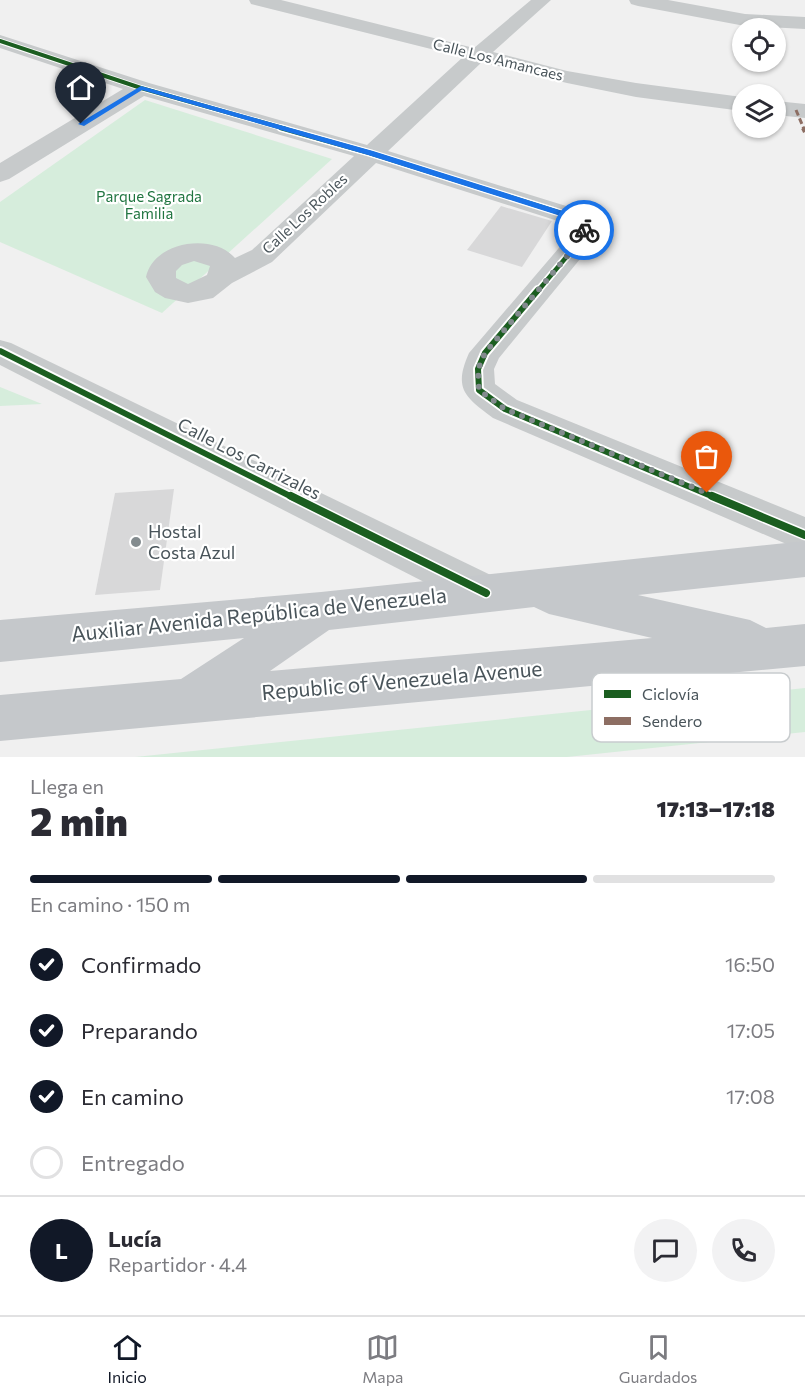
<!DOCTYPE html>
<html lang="es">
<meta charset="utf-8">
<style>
:root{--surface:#fff;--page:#f2f2f3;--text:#2b2b33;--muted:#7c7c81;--line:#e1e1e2;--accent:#111827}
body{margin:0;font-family:Commissioner,sans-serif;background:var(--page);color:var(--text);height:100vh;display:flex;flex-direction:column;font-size:22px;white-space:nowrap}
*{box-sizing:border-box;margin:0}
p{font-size:20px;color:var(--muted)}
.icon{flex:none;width:33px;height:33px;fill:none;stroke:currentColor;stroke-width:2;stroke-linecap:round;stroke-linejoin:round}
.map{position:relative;height:757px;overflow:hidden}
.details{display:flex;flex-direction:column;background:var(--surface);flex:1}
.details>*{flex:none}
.fabs{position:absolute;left:732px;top:18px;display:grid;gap:12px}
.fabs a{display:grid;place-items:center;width:54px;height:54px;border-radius:50%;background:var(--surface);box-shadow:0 2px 4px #0004;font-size:30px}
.pin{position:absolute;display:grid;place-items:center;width:51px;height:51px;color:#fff;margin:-62px -26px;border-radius:50% 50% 50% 0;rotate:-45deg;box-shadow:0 0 6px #0007}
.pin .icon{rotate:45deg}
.courier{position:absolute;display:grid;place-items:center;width:60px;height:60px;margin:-30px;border:4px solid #1a73e8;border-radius:50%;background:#fff;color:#222;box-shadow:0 2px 8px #0007}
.head em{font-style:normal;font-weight:800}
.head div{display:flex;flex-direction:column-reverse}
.head{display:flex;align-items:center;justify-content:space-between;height:102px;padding:0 30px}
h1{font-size:39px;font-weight:800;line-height:45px}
.bar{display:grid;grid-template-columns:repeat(4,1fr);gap:9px 6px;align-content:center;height:72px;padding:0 30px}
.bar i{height:8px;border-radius:4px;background:var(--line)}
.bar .current{background:var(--accent)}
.bar p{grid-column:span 4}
.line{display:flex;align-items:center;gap:15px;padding:0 30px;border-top:2px solid var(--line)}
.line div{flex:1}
.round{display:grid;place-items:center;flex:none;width:63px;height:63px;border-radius:32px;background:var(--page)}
ol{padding:0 30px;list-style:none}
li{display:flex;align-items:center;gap:18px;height:66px}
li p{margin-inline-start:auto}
li .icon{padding:6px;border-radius:50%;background:var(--accent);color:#fff;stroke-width:4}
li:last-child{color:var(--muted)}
li i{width:33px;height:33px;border:3px solid var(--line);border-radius:50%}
.menu{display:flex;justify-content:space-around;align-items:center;height:84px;border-top:2px solid var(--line);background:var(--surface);font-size:16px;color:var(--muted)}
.menu a{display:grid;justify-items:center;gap:3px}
.menu .current{color:var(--accent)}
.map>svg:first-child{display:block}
.green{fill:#d6eddc}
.building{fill:#d8d8d9}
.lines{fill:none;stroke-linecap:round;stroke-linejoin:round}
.minor{fill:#c7cacb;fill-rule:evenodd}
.major{fill:#c5c8cb;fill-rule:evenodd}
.quiet-far1{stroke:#8d6e63;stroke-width:3;stroke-dasharray:6 3;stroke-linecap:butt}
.quiet{stroke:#8d6e63;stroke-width:4;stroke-dasharray:8 4;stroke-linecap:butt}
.cycleway-far3-casing{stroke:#fff;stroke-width:6}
.cycleway-far2-casing{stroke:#fff;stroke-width:8}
.cycleway-far1-casing{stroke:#fff;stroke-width:10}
.cycleway-casing{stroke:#fff;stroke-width:11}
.cycleway-far3{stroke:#1b5e20;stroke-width:4}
.cycleway-far2{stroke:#1b5e20;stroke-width:4.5}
.cycleway-far1{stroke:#1b5e20;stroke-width:6}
.cycleway{stroke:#1b5e20;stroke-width:8}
.route{fill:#1a73e8}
.done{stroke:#838b8e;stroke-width:6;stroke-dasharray:0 10.8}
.poi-dot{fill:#838b8e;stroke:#fff;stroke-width:2}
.labels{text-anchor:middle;stroke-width:4.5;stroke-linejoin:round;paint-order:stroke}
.far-street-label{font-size:15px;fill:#49545a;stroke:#fff}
.far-park-label{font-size:15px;fill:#207540;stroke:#fff}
.street-label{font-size:18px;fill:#49545a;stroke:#fff}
.poi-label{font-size:18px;fill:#49545a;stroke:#fff;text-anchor:start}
.near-street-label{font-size:21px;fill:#49545a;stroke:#fff}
.key{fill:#fff;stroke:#c8ccce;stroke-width:1.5}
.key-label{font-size:16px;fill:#49545a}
</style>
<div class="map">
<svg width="805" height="757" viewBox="0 0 805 757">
<rect width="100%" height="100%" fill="#f0f0f0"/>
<g class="green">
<path d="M145,100L332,159L162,313L0,242V202Z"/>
<path d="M0,387L42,404L0,406Z"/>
<path d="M805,688V732L567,757H135Z"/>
</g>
<g class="building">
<path d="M501,206L552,221L522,267L467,250Z"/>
<path d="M174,489L160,590L95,595L115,493Z"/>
</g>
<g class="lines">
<g class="minor">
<path d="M249,0H281L474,48L531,0H551L493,52L567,71L636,83L742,97V111L636,97L567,83L482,62L388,151L579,210C592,218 596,221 598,236L594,242L499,358L494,369L495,384L517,400L805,517V552L493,418C465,397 453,389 469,353L570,235V227L561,222L376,163L272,262L232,283L213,298L188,303L165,298L155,292L146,277C153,242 212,232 235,258L252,250L354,156L144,96L9,179L0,182V163L123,89L0,48V35L149,83L367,145L463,57L251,4ZM194,261L210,266L207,275L188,284L176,278V271L182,265Z"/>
<path d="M629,0H668L745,14L805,17V29L745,26L638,6L631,4Z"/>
<path d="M776,101L805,104V118L776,115Z"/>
<path d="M0,340L11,343L501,580L507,593L501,606L486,612L471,606L0,365Z"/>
</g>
<path class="major" d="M805,541V577L638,595L750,620L766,628L805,624V666L0,741V695L181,679L244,638L0,662V620L321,592ZM534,607L549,614L652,638L270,671L329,630Z"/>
<path class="quiet-far1" d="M796,110L804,129"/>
<path class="quiet" d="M803,128L805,132"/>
<defs>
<path id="cycleway-far3" d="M0,41L141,88L286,129"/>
<path id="cycleway-far2" d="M281,128L370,153L570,216L583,224L584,236L537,292"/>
<g id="cycleway-far1">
<path d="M538,290L485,353L478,369L479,390L505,409L716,498"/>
<path d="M0,351L294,498"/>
</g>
<g id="cycleway">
<path d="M291,496L486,593"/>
<path d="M712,496L805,535"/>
</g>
</defs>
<use href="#cycleway-far3" class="cycleway-far3-casing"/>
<use href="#cycleway-far2" class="cycleway-far2-casing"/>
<use href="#cycleway-far1" class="cycleway-far1-casing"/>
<use href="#cycleway" class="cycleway-casing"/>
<use href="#cycleway-far3" class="cycleway-far3"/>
<use href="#cycleway-far2" class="cycleway-far2"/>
<use href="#cycleway-far1" class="cycleway-far1"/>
<use href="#cycleway" class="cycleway"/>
</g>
<path class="route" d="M141,86L373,151L572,214L586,222L588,230L581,232L580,225L567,218L368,155L142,90L84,126L78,124Z"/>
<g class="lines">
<path class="done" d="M584,230V236L485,353L478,369L479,390L505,409L707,493"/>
</g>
<circle class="poi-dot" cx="136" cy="542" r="6"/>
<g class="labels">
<g class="far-street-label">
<text transform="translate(498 60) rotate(14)" y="5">Calle Los Amancaes</text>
<text transform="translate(305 214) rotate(-43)" y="5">Calle Los Robles</text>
</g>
<g class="far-park-label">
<text x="149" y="202">Parque Sagrada<tspan x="149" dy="17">Familia</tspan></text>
</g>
<g class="street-label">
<text transform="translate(249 459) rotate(27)" y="6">Calle Los Carrizales</text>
</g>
<g class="poi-label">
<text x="148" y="538">Hostal<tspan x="148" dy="21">Costa Azul</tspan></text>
</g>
<g class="near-street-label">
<text transform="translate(259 615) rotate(-6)" y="7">Auxiliar Avenida República de Venezuela</text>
<text transform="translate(402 681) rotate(-5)" y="7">Republic of Venezuela Avenue</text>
</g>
</g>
<rect x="592" y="673" width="198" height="69" rx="9" class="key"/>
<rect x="604" y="690" width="27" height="8" fill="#1b5e20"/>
<rect x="604" y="717" width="27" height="8" fill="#8d6e63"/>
<g class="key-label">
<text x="642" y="700">Ciclovía</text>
<text x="642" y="727">Sendero</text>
</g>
</svg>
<div class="fabs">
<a><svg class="icon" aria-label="locate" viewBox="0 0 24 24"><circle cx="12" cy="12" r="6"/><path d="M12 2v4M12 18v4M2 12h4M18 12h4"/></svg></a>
<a><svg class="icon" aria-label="layers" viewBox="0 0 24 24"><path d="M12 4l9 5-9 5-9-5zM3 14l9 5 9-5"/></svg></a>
</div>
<div class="pin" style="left:707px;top:493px;background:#ea580c"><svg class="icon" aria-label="bag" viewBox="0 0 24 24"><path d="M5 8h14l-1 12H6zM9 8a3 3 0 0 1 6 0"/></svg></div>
<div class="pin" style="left:81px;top:124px;background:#1f2937"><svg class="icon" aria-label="home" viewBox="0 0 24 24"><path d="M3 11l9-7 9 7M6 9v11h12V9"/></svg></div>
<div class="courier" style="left:584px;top:230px"><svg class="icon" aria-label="bike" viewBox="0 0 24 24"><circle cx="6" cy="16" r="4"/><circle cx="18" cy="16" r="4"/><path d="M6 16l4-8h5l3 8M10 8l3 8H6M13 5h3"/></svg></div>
</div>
<section class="details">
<div class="head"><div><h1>2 min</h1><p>Llega en</p></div><em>17:13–17:18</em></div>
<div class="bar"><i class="current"></i><i class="current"></i><i class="current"></i><i></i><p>En camino · 150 m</p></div>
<ol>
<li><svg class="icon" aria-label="check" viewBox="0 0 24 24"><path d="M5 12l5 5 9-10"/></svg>Confirmado<p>16:50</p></li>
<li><svg class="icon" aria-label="check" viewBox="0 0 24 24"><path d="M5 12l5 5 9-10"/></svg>Preparando<p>17:05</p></li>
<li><svg class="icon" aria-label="check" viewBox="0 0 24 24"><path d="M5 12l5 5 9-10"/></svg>En camino<p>17:08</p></li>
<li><i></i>Entregado</li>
</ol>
<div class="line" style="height:108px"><b class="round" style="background:var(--accent);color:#fff">L</b><div><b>Lucía</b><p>Repartidor · 4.4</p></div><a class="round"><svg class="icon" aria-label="chat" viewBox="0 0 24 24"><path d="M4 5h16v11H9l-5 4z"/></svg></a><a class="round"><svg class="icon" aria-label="phone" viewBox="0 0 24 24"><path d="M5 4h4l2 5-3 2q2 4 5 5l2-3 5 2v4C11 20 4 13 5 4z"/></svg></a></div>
</section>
<nav class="menu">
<a class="current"><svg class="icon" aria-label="home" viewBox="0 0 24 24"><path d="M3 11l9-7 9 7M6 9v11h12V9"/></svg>Inicio</a>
<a><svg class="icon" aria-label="map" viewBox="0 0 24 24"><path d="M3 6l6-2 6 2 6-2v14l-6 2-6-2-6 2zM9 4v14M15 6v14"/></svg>Mapa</a>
<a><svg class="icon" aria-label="saved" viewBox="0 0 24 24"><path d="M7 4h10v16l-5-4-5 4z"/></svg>Guardados</a>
</nav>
